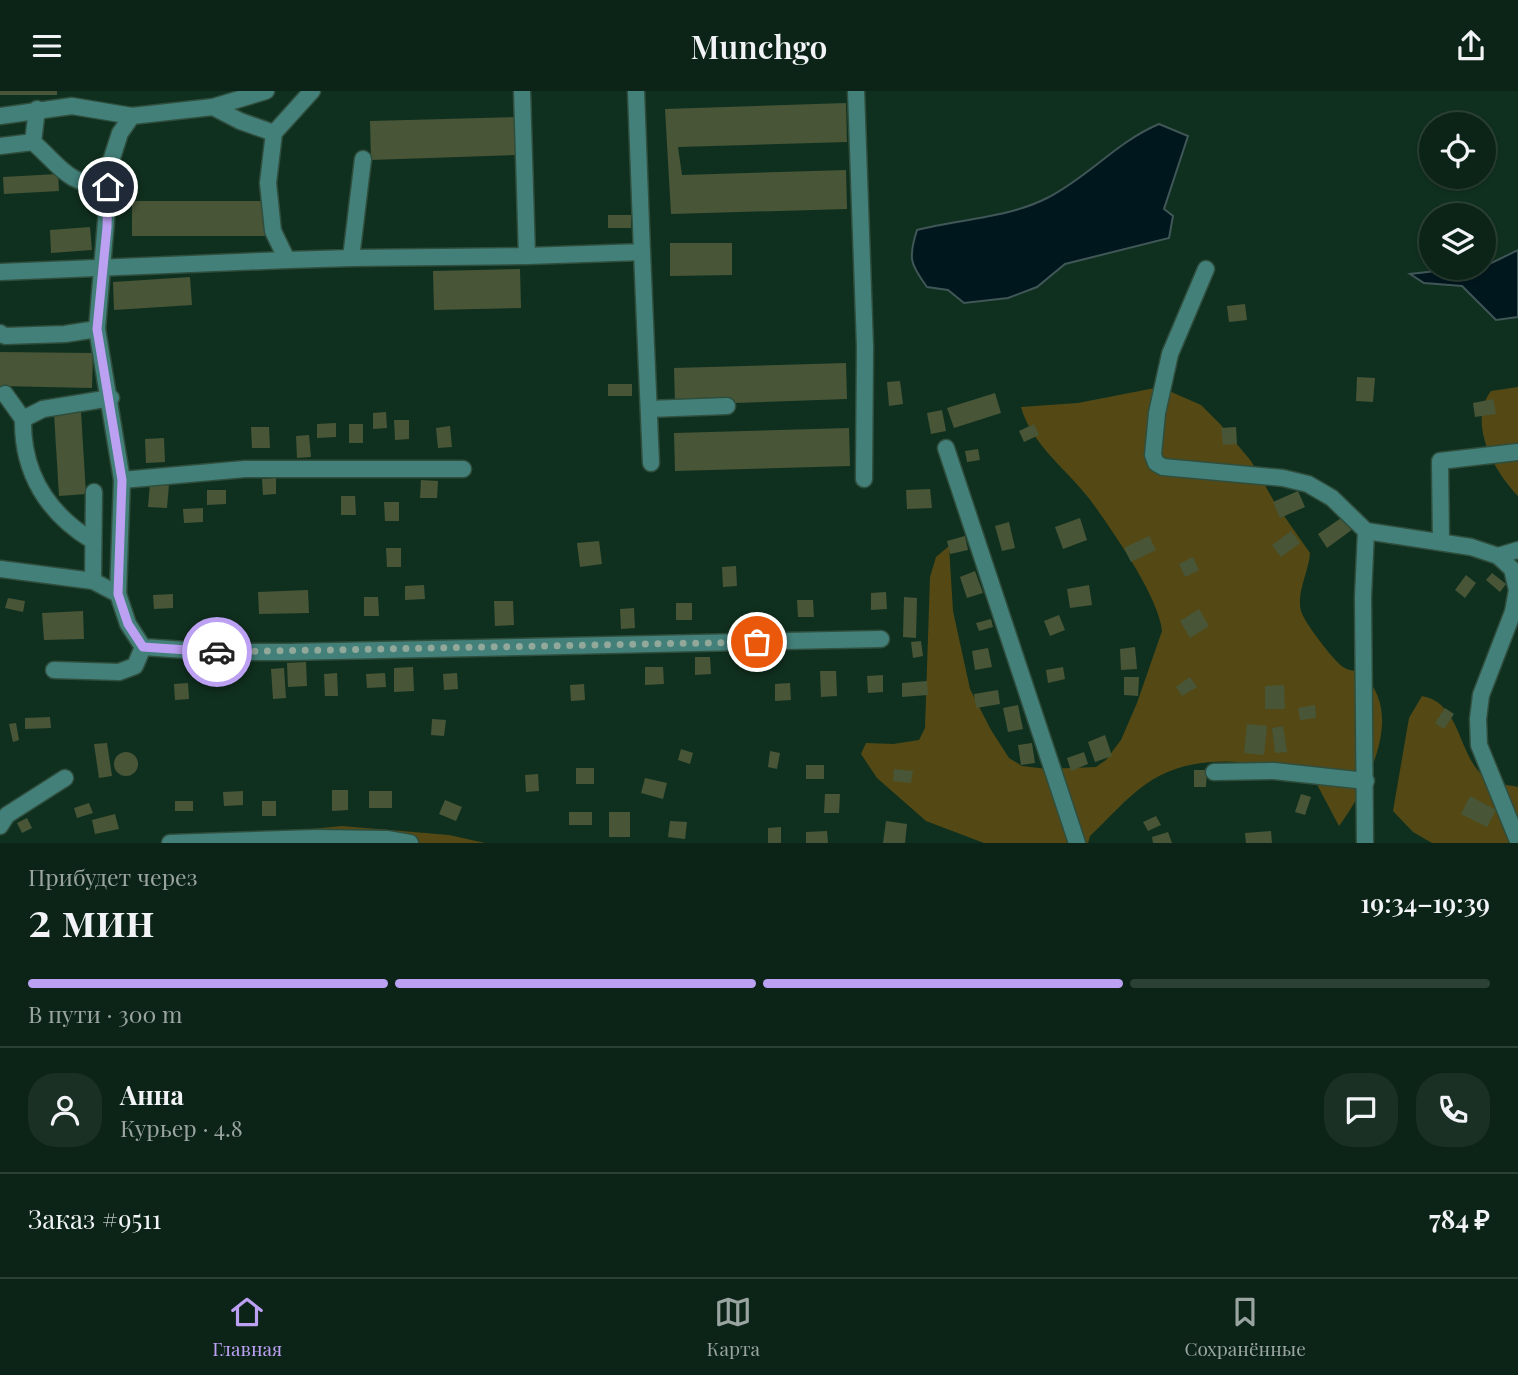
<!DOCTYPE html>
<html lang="ru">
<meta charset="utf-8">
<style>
:root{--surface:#0c2417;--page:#1a3024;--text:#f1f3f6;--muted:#9aa4a1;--line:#2c4136;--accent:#bca0f2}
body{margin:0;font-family:"Playfair Display",serif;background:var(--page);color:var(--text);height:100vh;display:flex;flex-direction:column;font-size:26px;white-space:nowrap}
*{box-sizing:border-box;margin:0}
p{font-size:23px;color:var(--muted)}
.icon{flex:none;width:38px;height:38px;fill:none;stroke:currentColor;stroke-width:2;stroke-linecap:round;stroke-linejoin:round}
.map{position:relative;height:752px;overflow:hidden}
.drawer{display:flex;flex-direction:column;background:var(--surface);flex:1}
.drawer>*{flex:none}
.tools{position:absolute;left:1419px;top:21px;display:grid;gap:14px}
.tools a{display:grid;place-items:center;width:77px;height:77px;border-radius:50%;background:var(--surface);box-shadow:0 2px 5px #0004,0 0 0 2px var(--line);font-size:35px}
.pin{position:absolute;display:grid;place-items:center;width:60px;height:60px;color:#fff;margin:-30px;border:4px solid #fff;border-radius:50%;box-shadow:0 2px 7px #0007}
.courier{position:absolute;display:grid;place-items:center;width:70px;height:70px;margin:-35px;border:5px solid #bca0f2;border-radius:50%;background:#fff;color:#222;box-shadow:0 2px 9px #0007}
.head em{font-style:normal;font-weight:600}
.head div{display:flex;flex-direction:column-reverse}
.head{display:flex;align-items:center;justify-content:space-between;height:119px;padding:0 28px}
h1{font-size:46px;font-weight:600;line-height:52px}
.bar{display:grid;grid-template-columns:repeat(4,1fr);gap:10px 7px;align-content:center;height:84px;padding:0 28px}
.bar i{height:9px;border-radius:5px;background:var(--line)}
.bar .current{background:var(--accent)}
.bar p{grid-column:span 4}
.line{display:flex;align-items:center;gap:18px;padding:0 28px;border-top:2px solid var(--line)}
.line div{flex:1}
.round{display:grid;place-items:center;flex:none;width:74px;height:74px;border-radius:28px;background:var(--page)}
header{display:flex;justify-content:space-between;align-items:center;height:91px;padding:0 28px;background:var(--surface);font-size:32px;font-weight:600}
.dock{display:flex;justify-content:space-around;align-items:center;height:98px;border-top:2px solid var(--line);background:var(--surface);font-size:19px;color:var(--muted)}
.dock a{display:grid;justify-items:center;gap:4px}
.dock .current{color:var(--accent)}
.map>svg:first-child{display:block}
.green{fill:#544915}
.water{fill:#00171d;stroke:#405657;stroke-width:2}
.building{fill:#485537}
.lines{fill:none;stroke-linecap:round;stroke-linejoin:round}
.minor-casing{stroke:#304e3d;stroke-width:19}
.minor{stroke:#43807a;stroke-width:16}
.done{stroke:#91a89a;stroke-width:7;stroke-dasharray:0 12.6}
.route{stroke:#bca0f2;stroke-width:9}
</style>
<header><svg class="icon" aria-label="menu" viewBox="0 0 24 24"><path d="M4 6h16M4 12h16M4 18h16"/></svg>Munchgo<svg class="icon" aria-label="share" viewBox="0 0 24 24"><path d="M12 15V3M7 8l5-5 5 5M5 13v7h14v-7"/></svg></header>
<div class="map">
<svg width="1518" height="752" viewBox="0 0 1518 752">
<rect width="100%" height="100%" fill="#10301f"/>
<g class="green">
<path d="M1160,296L1201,314L1220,333L1251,370L1275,412L1310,462C1309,480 1296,502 1301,520C1304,531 1333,569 1343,576C1348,580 1357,579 1362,583C1407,622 1366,698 1339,735L1312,684C1260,670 1193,659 1146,693C1126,707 1108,728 1090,745L1088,752H984L926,730L877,687L861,663L866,652L893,653L919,649L925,637L930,486L936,466L949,455L953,520L970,598L991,639L1009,667L1022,675L1047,678L1096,676L1106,669L1121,649L1137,612L1162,540C1159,506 1112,439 1091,410C1068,379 1032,355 1021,316L1078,312Z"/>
<path d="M1518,296V405C1494,381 1467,331 1491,300Z"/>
<path d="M1422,605C1464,612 1457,673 1491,690C1499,694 1510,694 1518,696V752H1432L1413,741L1393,720L1409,627Z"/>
<path d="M342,735L449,744L485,752H226L290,740Z"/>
</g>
<g class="water">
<path d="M1159,33L1188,45L1164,118L1173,125L1169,147L1065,173L1037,196L1008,207L964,212L948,199L927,196C910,173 908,167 917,139C960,128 1008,127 1047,107C1087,87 1118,50 1159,33Z"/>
<path d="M1518,159V226L1496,229L1462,195L1424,192L1410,183L1445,179L1469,183Z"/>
</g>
<g class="building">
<rect x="0" y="0" width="57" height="4"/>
<path d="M846,12L847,51L678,56L682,84L846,79L847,118L671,123L665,18Z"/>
<path d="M515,26L517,64L371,69L370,30Z"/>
<path d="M58,83L59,100L4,103L3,86Z"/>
<rect x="132" y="110" width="133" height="35"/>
<rect x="608" y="124" width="23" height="13"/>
<path d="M90,136L92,159L51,162L50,139Z"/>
<path d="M670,152H732V184L670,185Z"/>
<path d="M520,178L521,217L434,219L433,180Z"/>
<path d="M190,186L192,214L114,219L113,191Z"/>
<path d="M1245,213L1247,229L1229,231L1227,215Z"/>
<path d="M0,261L93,262L92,297L0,295Z"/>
<path d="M846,272L847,308L675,314L674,277Z"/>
<path d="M1357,286L1375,287L1373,311L1356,310Z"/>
<path d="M900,290L903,313L889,315L887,291Z"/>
<rect x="608" y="293" width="24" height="12"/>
<path d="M995,302L1001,322L954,337L947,317Z"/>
<path d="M1493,308L1496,323L1475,326L1473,312Z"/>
<path d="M942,319L946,340L931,343L927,322Z"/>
<path d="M81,321L86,403L59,405L54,323Z"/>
<path d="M386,321L387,337L373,338V322Z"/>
<path d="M394,329H409V348L395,349Z"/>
<path d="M336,332V346L317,347V333Z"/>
<rect x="349" y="333" width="14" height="19"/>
<path d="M1034,333L1039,344L1024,351L1019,340Z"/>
<path d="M450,335L452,356L438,357L436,337Z"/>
<path d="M251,336H269L270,357H252Z"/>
<path d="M1236,336L1237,353L1223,354L1221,337Z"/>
<path d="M849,337L850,375L675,380L674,342Z"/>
<path d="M309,344L311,366L297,367L296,345Z"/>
<path d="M164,347L165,371L146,372L145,348Z"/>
<path d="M978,358L980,369L967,371L965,360Z"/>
<path d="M276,387V403L263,404L262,388Z"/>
<path d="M421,389L438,390L437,407H420Z"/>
<path d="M150,392L169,393L167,417L148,416Z"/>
<path d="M930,398L932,417L907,418L906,399Z"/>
<path d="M207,399H226V413L207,414Z"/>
<path d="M1298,400L1305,416L1280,427L1273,411Z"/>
<path d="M341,405H355L356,424H341Z"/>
<path d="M384,411H399V430H385Z"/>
<path d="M203,417V431L184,432L183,418Z"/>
<path d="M1344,425L1353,438L1327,457L1318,443Z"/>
<path d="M1080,427L1087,449L1063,458L1055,436Z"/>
<path d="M1009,431L1015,457L1002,460L995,435Z"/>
<path d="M1291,440L1300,452L1281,466L1272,454Z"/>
<path d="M965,445L968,459L950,463L947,450Z"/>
<path d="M1149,445L1156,459L1131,471L1124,457Z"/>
<path d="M599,450L602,473L580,476L577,452Z"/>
<path d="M386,457H401V476H387Z"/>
<path d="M1193,466L1199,479L1185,486L1179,473Z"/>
<path d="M736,475L737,495L723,496L722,476Z"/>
<path d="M975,480L983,502L967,507L960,486Z"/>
<path d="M1492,482L1506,493L1500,501L1486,489Z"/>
<path d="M1466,484L1476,492L1465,507L1455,499Z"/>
<path d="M424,494L425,508L405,509V495Z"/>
<path d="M1089,494L1092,514L1070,517L1067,498Z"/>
<path d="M308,499L309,522L259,523L258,501Z"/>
<path d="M886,501L887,518L871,519V502Z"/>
<path d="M173,503V517L154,518L153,504Z"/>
<path d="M364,506H378L379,525H364Z"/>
<path d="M904,506L917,507L916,547L903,546Z"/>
<path d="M8,507L25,510L23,521L5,517Z"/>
<path d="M797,509H813L814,526H798Z"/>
<path d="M494,510H513L514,534L495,535Z"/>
<rect x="676" y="512" width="16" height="17"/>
<path d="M634,517L635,537L621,538L620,518Z"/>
<path d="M1199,518L1209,535L1190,547L1180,530Z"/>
<path d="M83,520L84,548L44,549L42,522Z"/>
<path d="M1059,524L1065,539L1050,545L1044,530Z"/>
<path d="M991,528L993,536L979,540L976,532Z"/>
<path d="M921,550L923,565L913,567L911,551Z"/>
<path d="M1135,556L1137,578L1121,579L1120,558Z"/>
<path d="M988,557L992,576L975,579L972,560Z"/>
<path d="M695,566H710L711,583L695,584Z"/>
<path d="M306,571L307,595L288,596L287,572Z"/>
<path d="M413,576L414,600L394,601V577Z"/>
<path d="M645,576H663L664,593L645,594Z"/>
<path d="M1063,576L1065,588L1048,592L1046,579Z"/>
<path d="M284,577L286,607L273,608L271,578Z"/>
<path d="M224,578L225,594L211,595L210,579Z"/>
<path d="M820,580H836L837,605L821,606Z"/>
<path d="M337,582L338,605H325L324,583Z"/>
<path d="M385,582L386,596L367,597L366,583Z"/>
<path d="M457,582L458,598L444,599L443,583Z"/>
<path d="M883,584V601L868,602L867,585Z"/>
<path d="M1124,586H1139L1138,605L1124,604Z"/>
<path d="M1190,586L1197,596L1182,605L1176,596Z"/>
<path d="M927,590L928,604L902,606V592Z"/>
<path d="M188,592L189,608L175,609L174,593Z"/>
<path d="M790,592L791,609L775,610V593Z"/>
<path d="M584,593L585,609L571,610L570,594Z"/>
<path d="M1284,594L1285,618H1265V595Z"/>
<path d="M998,599L1000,613L976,617L974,603Z"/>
<path d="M1018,614L1023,638L1008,641L1003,617Z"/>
<path d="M1315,614L1316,627L1300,629L1298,617Z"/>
<path d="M1445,617L1454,623L1444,638L1435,632Z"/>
<path d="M50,626L51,637L25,638V627Z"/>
<path d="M432,628L446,629L444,645L431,644Z"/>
<path d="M16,632L19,649L13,651L9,633Z"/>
<path d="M1247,633L1267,635L1264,664L1244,662Z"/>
<path d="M1283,635L1287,661L1275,662L1272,637Z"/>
<path d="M1105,644L1112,665L1095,671L1088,651Z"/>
<path d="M107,652L112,685L99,687L94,653Z"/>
<path d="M1032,652L1035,672L1021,674L1018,654Z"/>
<path d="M681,658L693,662L690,673L678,669Z"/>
<path d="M770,660L780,662L777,678L768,676Z"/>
<path d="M1084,661L1088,673L1071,680L1067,667Z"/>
<circle cx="126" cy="673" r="12"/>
<rect x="806" y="674" width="18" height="14"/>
<rect x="576" y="677" width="18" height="16"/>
<path d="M894,678L913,680L911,692L893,690Z"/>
<path d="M1194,679H1207L1206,696H1194Z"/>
<path d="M538,683L539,700L526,701L525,684Z"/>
<path d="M645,687L667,692L663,708L641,702Z"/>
<path d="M332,699H348V719L332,720Z"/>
<path d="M243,700V714L224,715L223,701Z"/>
<rect x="369" y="700" width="23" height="17"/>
<path d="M825,703H840L839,722H824Z"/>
<path d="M1301,703L1311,706L1305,724L1295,721Z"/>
<path d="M1470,705L1496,719L1487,736L1461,723Z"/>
<path d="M445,709L462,716L456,730L439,723Z"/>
<rect x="175" y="710" width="18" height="10"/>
<rect x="262" y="710" width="14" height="15"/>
<path d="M89,712L93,722L77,727L74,717Z"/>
<rect x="569" y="721" width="23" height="13"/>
<rect x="609" y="721" width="21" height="25"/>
<path d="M115,723L119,738L95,743L92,729Z"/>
<path d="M1156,725L1161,734L1148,740L1143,731Z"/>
<path d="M27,727L32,737L22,742L17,732Z"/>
<path d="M670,730L687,731L685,748L668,746Z"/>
<path d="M886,730L907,733L905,752H883Z"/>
<path d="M781,736V752H768V737Z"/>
<path d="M827,740L828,752H806V741Z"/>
<path d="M1271,740L1272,752H1246L1245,742Z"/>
<path d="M1168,741L1172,752H1153L1152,746Z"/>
</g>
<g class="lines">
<defs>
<g id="minor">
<path d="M312,0L274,42L268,92L273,140L287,169L351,167L363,68"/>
<path d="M856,0L865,256L864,388"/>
<path d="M213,16L240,30L274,42"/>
<path d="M0,25L72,15L132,25"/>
<path d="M33,51C63,78 66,92 108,96"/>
<path d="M0,55L33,51L37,18"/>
<path d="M642,161L651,372"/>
<path d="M527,165L642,161L636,0"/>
<path d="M351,167L527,165L522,0"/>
<path d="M1206,178L1170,263L1157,322L1153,364L1156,372L1163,376L1283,387L1308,393L1332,407L1366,440L1471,456L1498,465L1512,478L1517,499L1513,521L1481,604L1478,628L1479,654L1518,750"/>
<path d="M0,181L287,169"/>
<path d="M0,242L5,245L65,243L97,238"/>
<path d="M5,303L23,328"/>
<path d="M649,318L727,315"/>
<path d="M946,357L1077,752"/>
<path d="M122,389L245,378H463"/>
<path d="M93,450C48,423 22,382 23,328L43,318L111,307"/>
<path d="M1441,451L1440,370L1518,361"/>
<path d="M1498,465L1518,459"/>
<path d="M0,478L93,490L118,503L128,533L143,556L214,561H288L881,548"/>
<path d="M93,490L94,401"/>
<path d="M118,503L122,389L97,238L111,70L120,42L132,25L213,16L266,0"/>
<path d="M54,579L119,581L135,575L143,556"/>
<path d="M1214,681L1274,680L1366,690"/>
<path d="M0,735L7,724L65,687"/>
<path d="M170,752L315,747L387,748L410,752"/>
<path d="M1365,752L1363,506L1366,440"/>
</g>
</defs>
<use href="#minor" class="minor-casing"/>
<use href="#minor" class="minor"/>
</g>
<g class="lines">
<path class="done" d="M217,561L757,551"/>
<path class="route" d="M108,96L107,136L97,238L122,389L118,503L128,533L143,556L217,561"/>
</g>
</svg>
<div class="tools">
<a><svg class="icon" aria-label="locate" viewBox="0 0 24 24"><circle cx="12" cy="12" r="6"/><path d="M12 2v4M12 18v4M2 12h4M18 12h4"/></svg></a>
<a><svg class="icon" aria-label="layers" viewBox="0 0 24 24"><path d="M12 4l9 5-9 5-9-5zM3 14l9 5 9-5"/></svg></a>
</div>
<div class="pin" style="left:757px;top:551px;background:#ea580c"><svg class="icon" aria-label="bag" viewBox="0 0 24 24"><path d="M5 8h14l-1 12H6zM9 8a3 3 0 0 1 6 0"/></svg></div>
<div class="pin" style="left:108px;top:96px;background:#1f2937"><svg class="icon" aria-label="home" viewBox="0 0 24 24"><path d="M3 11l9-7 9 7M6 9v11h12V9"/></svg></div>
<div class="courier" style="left:217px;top:561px"><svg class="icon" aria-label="car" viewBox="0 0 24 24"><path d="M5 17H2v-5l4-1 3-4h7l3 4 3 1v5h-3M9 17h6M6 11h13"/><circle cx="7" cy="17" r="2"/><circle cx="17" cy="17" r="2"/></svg></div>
</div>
<section class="drawer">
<div class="head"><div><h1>2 мин</h1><p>Прибудет через</p></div><em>19:34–19:39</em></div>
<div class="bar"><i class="current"></i><i class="current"></i><i class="current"></i><i></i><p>В пути · 300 m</p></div>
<div class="line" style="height:126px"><a class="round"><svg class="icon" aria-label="person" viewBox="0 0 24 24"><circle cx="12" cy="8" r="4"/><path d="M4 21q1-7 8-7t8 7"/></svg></a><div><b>Анна</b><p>Курьер · 4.8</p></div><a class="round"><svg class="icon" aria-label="chat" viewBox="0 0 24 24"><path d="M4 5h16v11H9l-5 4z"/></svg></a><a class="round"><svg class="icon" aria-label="phone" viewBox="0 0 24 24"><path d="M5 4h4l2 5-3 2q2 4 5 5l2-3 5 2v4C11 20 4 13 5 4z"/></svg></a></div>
<div class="line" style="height:91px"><div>Заказ #9511</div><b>784 ₽</b></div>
</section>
<nav class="dock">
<a class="current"><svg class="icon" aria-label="home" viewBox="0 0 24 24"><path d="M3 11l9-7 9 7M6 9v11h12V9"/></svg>Главная</a>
<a><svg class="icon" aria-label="map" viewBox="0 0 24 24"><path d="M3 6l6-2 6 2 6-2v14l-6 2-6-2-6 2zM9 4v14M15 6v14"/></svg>Карта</a>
<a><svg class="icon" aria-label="saved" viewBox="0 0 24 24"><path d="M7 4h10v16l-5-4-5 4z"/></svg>Сохранённые</a>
</nav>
